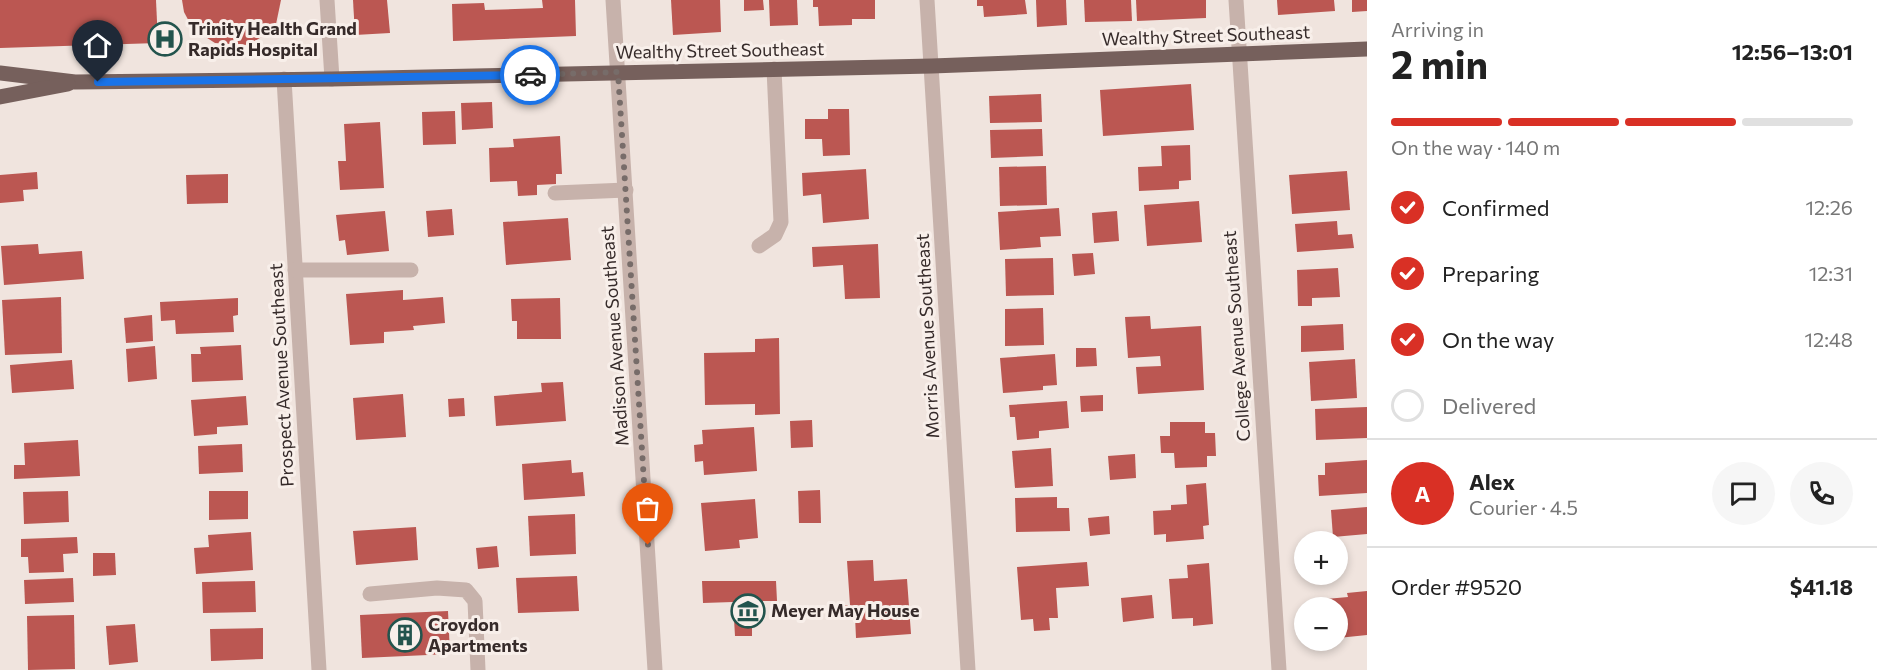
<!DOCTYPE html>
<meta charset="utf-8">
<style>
:root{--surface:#fff;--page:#f6f6f6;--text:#222;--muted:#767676;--line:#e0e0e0;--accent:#d93025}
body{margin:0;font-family:Commissioner,sans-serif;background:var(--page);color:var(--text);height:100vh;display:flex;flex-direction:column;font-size:22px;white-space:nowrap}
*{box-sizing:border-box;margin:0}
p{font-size:20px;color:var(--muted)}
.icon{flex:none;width:33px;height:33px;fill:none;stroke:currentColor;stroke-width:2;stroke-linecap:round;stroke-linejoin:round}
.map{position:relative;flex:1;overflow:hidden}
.drawer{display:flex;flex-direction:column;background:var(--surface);width:510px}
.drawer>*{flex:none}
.tools{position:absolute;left:1294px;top:531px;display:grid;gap:12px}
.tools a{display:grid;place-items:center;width:54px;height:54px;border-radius:50%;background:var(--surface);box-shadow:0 3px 9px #0003;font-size:30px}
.pin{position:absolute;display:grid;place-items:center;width:51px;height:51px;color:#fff;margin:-62px -26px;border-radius:50% 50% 50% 0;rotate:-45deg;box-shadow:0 0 6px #0007}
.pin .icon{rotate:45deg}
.courier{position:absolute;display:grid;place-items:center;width:60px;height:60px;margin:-30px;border:4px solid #1a73e8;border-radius:50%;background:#fff;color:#222;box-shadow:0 2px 8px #0007}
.headline em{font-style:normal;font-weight:700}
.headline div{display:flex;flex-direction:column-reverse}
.headline{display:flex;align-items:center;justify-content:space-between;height:102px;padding:0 24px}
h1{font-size:39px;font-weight:700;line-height:45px}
.bar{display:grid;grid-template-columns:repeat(4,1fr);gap:9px 6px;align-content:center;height:72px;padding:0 24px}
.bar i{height:8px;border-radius:4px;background:var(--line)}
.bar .current{background:var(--accent)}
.bar p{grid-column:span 4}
.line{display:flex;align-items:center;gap:15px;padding:0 24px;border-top:2px solid var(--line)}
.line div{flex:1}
.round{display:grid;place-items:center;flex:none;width:63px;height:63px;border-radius:32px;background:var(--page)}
ol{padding:0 24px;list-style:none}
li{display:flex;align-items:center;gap:18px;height:66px}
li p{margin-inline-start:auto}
li .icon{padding:6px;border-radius:50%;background:var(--accent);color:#fff;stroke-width:4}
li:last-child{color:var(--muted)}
li i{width:33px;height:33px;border:3px solid var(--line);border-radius:50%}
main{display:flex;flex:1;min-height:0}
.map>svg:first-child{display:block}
.building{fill:#bb5752}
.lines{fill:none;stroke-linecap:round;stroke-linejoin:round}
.minor{stroke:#c7b2ab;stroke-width:15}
.major{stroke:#76605c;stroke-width:15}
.done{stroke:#776c69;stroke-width:6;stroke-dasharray:0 10.8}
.route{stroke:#1a73e8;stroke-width:8}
.labels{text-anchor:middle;stroke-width:6;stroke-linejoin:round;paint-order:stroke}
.poi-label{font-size:18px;font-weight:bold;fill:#362b2a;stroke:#f8efea;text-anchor:start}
.street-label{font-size:18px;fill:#362b2a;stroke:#f8efea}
</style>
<main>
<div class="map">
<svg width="1367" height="670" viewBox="0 0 1367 670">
<rect width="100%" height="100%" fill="#f0e4de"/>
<g class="building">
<path d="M0,0H156L158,43L0,48Z"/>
<path d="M182,0H281L275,29L248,45L215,43L193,29L184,12Z"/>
<path d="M353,0H387L390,33L355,35Z"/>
<path d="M542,0H575L576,36L453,41L452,4L484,3L485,10L543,8Z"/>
<path d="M671,0H720L721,32L673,35Z"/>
<path d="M744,0H763L764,10L744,11Z"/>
<path d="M769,0H797L798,25L770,26Z"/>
<path d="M813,0H875V19H852V25L819,26L818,7H813Z"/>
<path d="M977,0H1025L1027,14L984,17L983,6H977Z"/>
<path d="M1036,0H1066L1067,25L1037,27Z"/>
<path d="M1084,0H1131L1132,21L1085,22Z"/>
<path d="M1136,0H1206V18L1137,21Z"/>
<path d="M1277,0H1334L1335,11L1278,15Z"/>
<path d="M1352,0H1367V11L1352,12Z"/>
<path d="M1191,84L1194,130L1103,136L1100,90Z"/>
<path d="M1041,94L1042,122L990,123L989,96Z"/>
<path d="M492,102L493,128L462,130L461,103Z"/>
<path d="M828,109H849L850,155L823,156L822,139H805V119H828Z"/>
<path d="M455,111L456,144L423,145L422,112Z"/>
<path d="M380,122L384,188L340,190L338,161H346L344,124Z"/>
<path d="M1042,129L1043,156L991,158L990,130Z"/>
<path d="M560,136L562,174H556V184L537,185V195L518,196L517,181L490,182L489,148L514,147L513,139Z"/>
<path d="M1190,145L1191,180L1179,181V189L1139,191L1138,167L1162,166L1161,146Z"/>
<path d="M1046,166L1047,205L1000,206L999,167Z"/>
<path d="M866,169L869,219L823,223L821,194L803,196L802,173Z"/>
<path d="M1347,171L1350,210L1292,214L1289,175Z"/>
<path d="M37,172L38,189L23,190L24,201L0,203V175Z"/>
<path d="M228,174V203L187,204L186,175Z"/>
<path d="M1199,201L1202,242L1147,246L1144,205Z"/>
<path d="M1059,208L1061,236L1040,237L1041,247L1000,250L998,212Z"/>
<path d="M452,209L454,235L428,237L426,211Z"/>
<path d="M385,211L389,251L347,255L345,240L339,241L336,215Z"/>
<path d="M1117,211L1119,241L1094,243L1092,213Z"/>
<path d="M568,218L571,260L506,265L503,222Z"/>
<path d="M1337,221L1338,235L1352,234L1354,248L1297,252L1295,224Z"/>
<path d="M38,244L39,254L82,251L84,279L4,285L1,246Z"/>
<path d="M878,244L880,298L845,299L843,265L813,267L812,247Z"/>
<path d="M1093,253L1095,274L1074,276L1072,254Z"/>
<path d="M1053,258L1054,295L1006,296L1005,259Z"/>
<path d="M1338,268L1340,297L1312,298V306H1298L1297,270Z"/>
<path d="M403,290V300L443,297L445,323L413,326L414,330L384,332V343L350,345L346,294Z"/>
<path d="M61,297L62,353L5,355L2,300Z"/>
<path d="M238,298V315L233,316L234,332L176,334L175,320L161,321L160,302Z"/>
<path d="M560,298L561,339H517V321H512L511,299Z"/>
<path d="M1043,308L1044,345L1005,346V309Z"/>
<path d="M152,315L153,341L126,343L124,318Z"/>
<path d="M1150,316L1151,329L1201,326L1204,390L1138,394L1136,367L1161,366L1160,356L1128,358L1125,317Z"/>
<path d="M1343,324L1344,350L1301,352V326Z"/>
<path d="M779,338L780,414L755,415V404L705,405L704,353L755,352V339Z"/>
<path d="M241,345L243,380L192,382L191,354H201L200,347Z"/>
<path d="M155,346L157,379L128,382L126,349Z"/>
<path d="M1076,348H1096L1097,366L1076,367Z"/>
<path d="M1055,354L1057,385L1043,386V390L1003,393L1000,358Z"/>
<path d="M1355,359L1357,398L1311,401L1309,362Z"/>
<path d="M72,360L74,389L12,393L10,365Z"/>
<path d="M563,382L566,421L496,426L494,396L542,392L541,383Z"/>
<path d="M403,394L406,437L356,440L353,398Z"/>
<path d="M1103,395V411L1081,412L1080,396Z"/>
<path d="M246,396L248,425L217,427V434L194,436L191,400Z"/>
<path d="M464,398L465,416L449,417L448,399Z"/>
<path d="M1067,401L1069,428L1039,431V438L1017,440L1015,417H1010L1009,405Z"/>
<path d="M1367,407V438L1316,440L1315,409Z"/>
<path d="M812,420L813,447L791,448L790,421Z"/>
<path d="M1170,422H1205V433H1215L1216,456H1207V467L1175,468L1174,453H1161L1160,436H1170Z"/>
<path d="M754,427L757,471L704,475L703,461L695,462L694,445L703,444L702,430Z"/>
<path d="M78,440L80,476L14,479V465H25L24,443Z"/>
<path d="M242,444L243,472L199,474L198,446Z"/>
<path d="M1051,448L1053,486L1015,488L1012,451Z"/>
<path d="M1135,454L1136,478L1110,480L1108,456Z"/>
<path d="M571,460L572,473L583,472L585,496L524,500L522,464Z"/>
<path d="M1367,460V493L1319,496L1318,475H1325V463Z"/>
<path d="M1206,483L1209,525L1203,526L1204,539L1166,542V534L1154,535L1153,511L1171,510V505L1187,504L1186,485Z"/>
<path d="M820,490L821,523H799L798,491Z"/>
<path d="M68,491L69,522L24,524L23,492Z"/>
<path d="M209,491H248V519L209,520Z"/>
<path d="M1057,497V508H1069L1070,531L1016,532L1015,498Z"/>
<path d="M755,499L758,538L739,540L740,548L705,551L701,503Z"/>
<path d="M1367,507V534L1333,537L1331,510Z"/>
<path d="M575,514L576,554L530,556L528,516Z"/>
<path d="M1109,516L1110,534L1090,536L1088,518Z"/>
<path d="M416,527L418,560L356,565L353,531Z"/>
<path d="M251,532L253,570L196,574L194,548L209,547L208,535Z"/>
<path d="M77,537L78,553L63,554L64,572L29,573L28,557H21V539Z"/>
<path d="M497,546L499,567L478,569L476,548Z"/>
<path d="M93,553H115L116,575L93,576Z"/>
<path d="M873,560L874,581L907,579L911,634L856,638L855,616L842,617L841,605H850L847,561Z"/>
<path d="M1087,562L1089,586L1056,588L1058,618H1049L1050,630L1034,631L1033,619L1021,620L1017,567Z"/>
<path d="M1209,563L1213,624L1193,626V618L1172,619L1169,579L1188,578L1187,565Z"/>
<path d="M577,576L579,611L518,613L516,578Z"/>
<path d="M73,578L74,602L25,604L24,580Z"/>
<path d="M255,581L256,612L203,613L202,582Z"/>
<path d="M702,581H776L777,601H763V619H752V636H735L733,602L703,603Z"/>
<path d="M1367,591V635L1338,638V608H1326V599L1348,597L1347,593Z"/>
<path d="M1152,595L1154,618L1123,622L1121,598Z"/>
<path d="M448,611L450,654L362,658L360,615Z"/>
<path d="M74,615L75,669L28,670L27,616Z"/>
<path d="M135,624L138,662L109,665L106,626Z"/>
<path d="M263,628V659L211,661L210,629Z"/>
</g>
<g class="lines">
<g class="minor">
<path d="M327,0L332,79"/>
<path d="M613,0L655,670"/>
<path d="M927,0L968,670"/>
<path d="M1236,0L1279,670"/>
<path d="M284,79L319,670"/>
<path d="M555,193L626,190"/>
<path d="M759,246L775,235L781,222L774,69"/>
<path d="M295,270H411"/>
<path d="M370,594L437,588L466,590L475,601L478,670"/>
</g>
<g class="major">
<path d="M0,73L75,82L332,79L932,66L1367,49"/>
<path d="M0,97L68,84"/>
</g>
</g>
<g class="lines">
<path class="done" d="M530,75L618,72L648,545"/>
<path class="route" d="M98,82L530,75"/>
</g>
<defs>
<symbol id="hospital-ring" viewBox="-11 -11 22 22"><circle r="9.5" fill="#f8efea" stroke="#23544d" stroke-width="1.5"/><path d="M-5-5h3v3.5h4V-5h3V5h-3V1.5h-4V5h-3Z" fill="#23544d"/></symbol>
<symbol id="museum-ring" viewBox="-11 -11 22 22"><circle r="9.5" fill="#f8efea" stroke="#23544d" stroke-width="1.5"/><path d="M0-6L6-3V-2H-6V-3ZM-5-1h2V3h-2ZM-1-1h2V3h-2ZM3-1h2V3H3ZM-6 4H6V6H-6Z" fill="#23544d"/></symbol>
<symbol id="building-ring" viewBox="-11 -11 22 22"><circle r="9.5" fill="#f8efea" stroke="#23544d" stroke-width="1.5"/><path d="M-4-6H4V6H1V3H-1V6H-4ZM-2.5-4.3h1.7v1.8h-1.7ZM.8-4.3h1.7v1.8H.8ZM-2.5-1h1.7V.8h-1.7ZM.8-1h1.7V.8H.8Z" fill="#23544d"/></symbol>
</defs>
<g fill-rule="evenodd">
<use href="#hospital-ring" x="146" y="20" width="38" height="38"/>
<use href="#museum-ring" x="729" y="592" width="38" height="38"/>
<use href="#building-ring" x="386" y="616" width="38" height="38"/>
</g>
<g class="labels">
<g class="poi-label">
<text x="188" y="35">Trinity Health Grand<tspan x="188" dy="21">Rapids Hospital</tspan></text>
<text x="771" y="617">Meyer May House</text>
<text x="428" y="631">Croydon<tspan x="428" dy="21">Apartments</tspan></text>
</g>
<g class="street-label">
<text transform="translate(1206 36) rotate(-2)" y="6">Wealthy Street Southeast</text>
<text transform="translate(720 51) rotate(-1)" y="6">Wealthy Street Southeast</text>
<text transform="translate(615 336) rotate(-94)" y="6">Madison Avenue Southeast</text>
<text transform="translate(928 336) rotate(-93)" y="6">Morris Avenue Southeast</text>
<text transform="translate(1237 336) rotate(-94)" y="6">College Avenue Southeast</text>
<text transform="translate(282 375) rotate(-93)" y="6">Prospect Avenue Southeast</text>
</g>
</g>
</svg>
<div class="tools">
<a>+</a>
<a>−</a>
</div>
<div class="pin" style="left:648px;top:545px;background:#ea580c"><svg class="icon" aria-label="bag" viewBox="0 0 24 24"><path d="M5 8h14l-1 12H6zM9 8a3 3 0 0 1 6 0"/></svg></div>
<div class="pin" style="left:98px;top:82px;background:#1f2937"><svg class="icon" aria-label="home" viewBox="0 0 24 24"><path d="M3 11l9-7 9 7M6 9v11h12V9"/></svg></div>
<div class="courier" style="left:530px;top:75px"><svg class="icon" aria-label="car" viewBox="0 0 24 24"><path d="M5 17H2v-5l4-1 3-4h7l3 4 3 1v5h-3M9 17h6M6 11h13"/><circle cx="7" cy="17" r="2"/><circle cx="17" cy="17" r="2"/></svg></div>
</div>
<section class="drawer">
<div class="headline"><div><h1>2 min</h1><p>Arriving in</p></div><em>12:56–13:01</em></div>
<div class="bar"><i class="current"></i><i class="current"></i><i class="current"></i><i></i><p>On the way · 140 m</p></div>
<ol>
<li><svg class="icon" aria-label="check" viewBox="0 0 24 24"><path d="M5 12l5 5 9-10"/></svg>Confirmed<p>12:26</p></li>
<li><svg class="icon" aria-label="check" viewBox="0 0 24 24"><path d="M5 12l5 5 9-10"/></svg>Preparing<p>12:31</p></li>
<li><svg class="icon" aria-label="check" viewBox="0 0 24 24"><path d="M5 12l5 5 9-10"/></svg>On the way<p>12:48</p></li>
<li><i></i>Delivered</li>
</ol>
<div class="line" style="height:108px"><b class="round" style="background:var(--accent);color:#fff">A</b><div><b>Alex</b><p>Courier · 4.5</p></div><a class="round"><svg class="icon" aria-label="chat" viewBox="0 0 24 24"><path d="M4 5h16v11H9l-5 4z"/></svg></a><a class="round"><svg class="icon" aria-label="phone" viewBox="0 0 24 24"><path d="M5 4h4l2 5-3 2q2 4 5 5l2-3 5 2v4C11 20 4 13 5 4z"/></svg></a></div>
<div class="line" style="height:78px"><div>Order #9520</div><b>$41.18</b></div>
</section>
</main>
